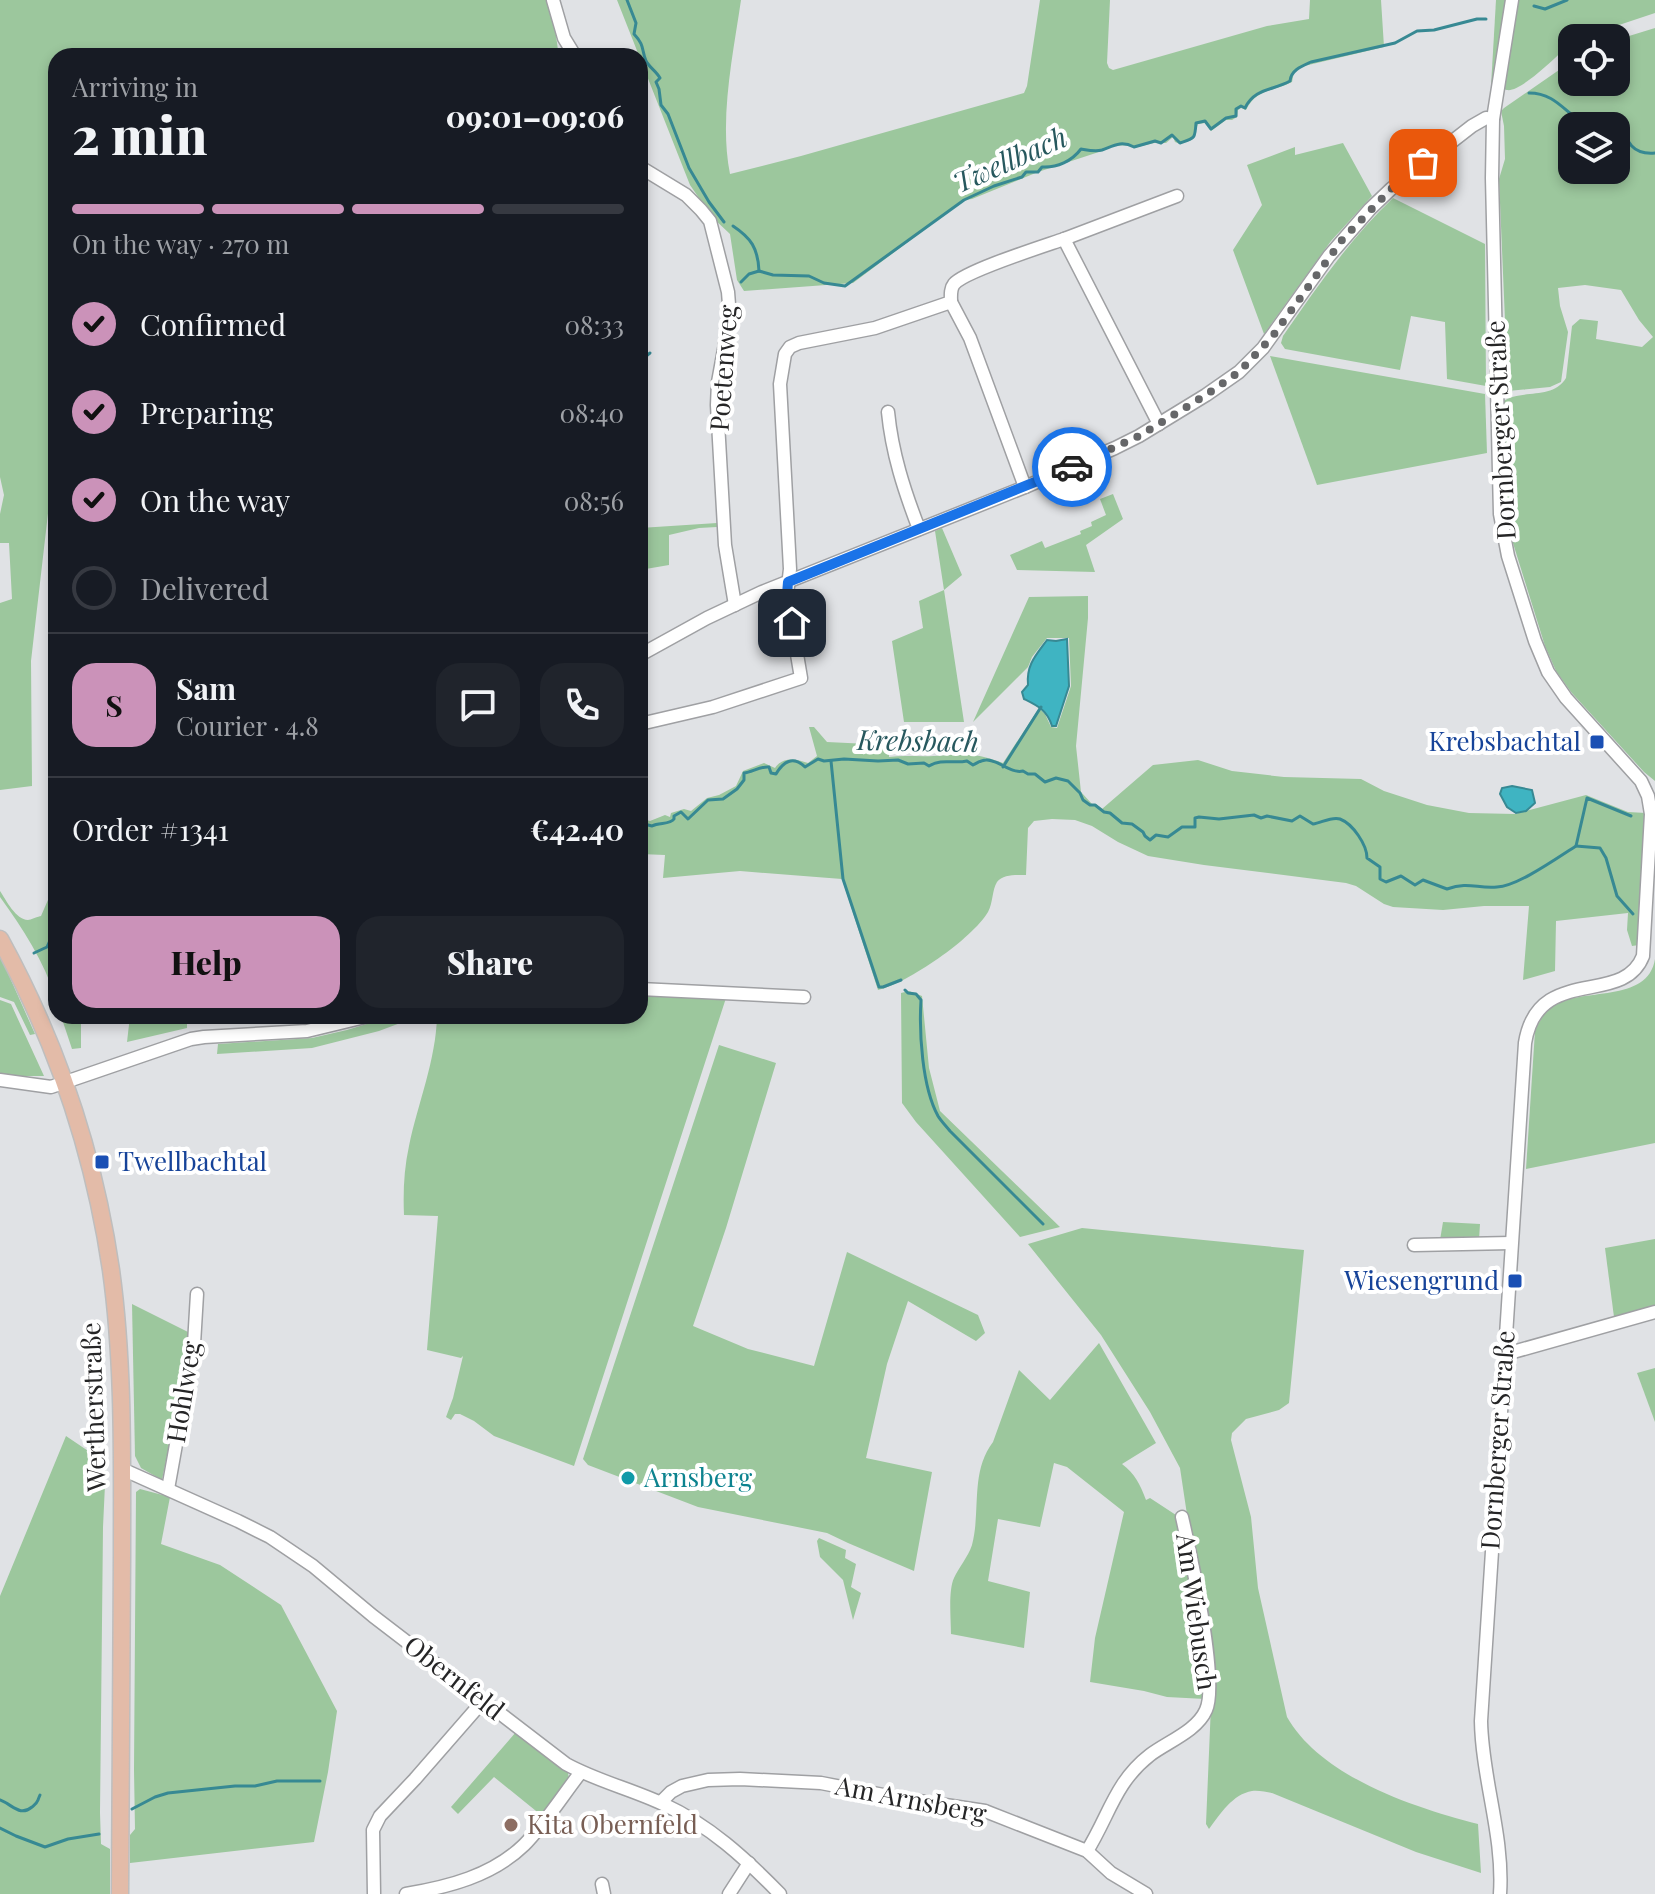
<!DOCTYPE html>
<meta charset="utf-8">
<style>
:root{--surface:#171b24;--page:#20242c;--text:#f1f3f6;--muted:#9ea1a6;--line:#363941;--accent:#cb92b9}
body{margin:0;font-family:"Playfair Display",serif;background:var(--page);color:var(--text);height:100vh;display:flex;flex-direction:column;font-size:30px;white-space:nowrap}
*{box-sizing:border-box;margin:0}
p{font-size:26px;color:var(--muted)}
.icon{flex:none;width:44px;height:44px;fill:none;stroke:currentColor;stroke-width:2;stroke-linecap:round;stroke-linejoin:round}
.map{position:relative;flex:1;overflow:hidden}
.panel{position:absolute;left:48px;top:48px;width:600px;height:976px;display:flex;flex-direction:column;background:var(--surface);border-radius:24px;box-shadow:0 4px 12px #0003}
.panel>*{flex:none}
.tools{position:absolute;left:1558px;top:24px;display:grid;gap:16px}
.tools a{display:grid;place-items:center;width:72px;height:72px;border-radius:16px;background:var(--surface);box-shadow:0 4px 12px #0003;font-size:40px}
.pin{position:absolute;display:grid;place-items:center;width:68px;height:68px;color:#fff;margin:-34px;border-radius:16px;box-shadow:0 4px 12px #0006}
.courier{position:absolute;display:grid;place-items:center;width:80px;height:80px;margin:-40px;border:6px solid #1a73e8;border-radius:50%;background:#fff;color:#222;box-shadow:0 2px 10px #0007}
.head em{font-style:normal;font-weight:800}
.head div{display:flex;flex-direction:column-reverse}
.head{display:flex;align-items:center;justify-content:space-between;height:136px;padding:0 24px}
h1{font-size:52px;font-weight:800;line-height:60px}
.bar{display:grid;grid-template-columns:repeat(4,1fr);gap:12px 8px;align-content:center;height:96px;padding:0 24px}
.bar i{height:10px;border-radius:6px;background:var(--line)}
.bar .selected{background:var(--accent)}
.bar p{grid-column:span 4}
.line{display:flex;align-items:center;gap:20px;padding:0 24px;border-top:2px solid var(--line)}
.line div{flex:1}
.round{display:grid;place-items:center;flex:none;width:84px;height:84px;border-radius:24px;background:var(--page)}
ol{padding:0 24px;list-style:none}
li{display:flex;align-items:center;gap:24px;height:88px}
li p{margin-inline-start:auto}
li .icon{padding:8px;border-radius:50%;background:var(--accent);color:#111;stroke-width:4}
li:last-child{color:var(--muted)}
li i{width:44px;height:44px;border:4px solid var(--line);border-radius:50%}
.action{display:flex;gap:16px;margin-top:auto;padding:16px 24px}
.action a{flex:1;height:92px;border-radius:24px;background:var(--accent);color:#111;font-size:32px;font-weight:800;line-height:92px;text-align:center}
.action a+a{background:var(--page);color:var(--text)}
.map>svg:first-child{display:block}
.green{fill:#9cc79d;fill-rule:evenodd}
.water{fill:#3fb4c2;stroke:#378993;stroke-width:2}
.lines{fill:none;stroke-linecap:round;stroke-linejoin:round}
.stream{stroke:#378993;stroke-width:3}
.minor-casing{stroke:#9fa0a3;stroke-width:15}
.major-casing{stroke:#bebebe;stroke-width:19}
.minor{stroke:#fff;stroke-width:12}
.major{stroke:#e3bba8;stroke-width:16}
.done{stroke:#666769;stroke-width:8;stroke-dasharray:0 14.4}
.route{stroke:#1a73e8;stroke-width:10}
.transit-dot{fill:#1a4fb4;stroke:#fff;stroke-width:3}
.culture-dot{fill:#0f9aa8;stroke:#fff;stroke-width:3}
.education-dot{fill:#8d6e63;stroke:#fff;stroke-width:3}
.labels{text-anchor:middle;stroke-width:8;stroke-linejoin:round;paint-order:stroke}
.street-label{font-size:26px;fill:#252526;stroke:#fff}
.transit-label{font-size:26px;fill:#164399;stroke:#fff;text-anchor:end}
.culture-label{font-size:26px;fill:#0d838f;stroke:#fff;text-anchor:start}
.education-label{font-size:26px;fill:#785e54;stroke:#fff;text-anchor:start}
.water-label{font-size:28px;font-style:italic;fill:#27585e;stroke:#fff}
</style>
<div class="map">
<svg width="1655" height="1894" viewBox="0 0 1655 1894">
<rect width="100%" height="100%" fill="#e0e2e5"/>
<g class="green">
<path d="M0,0H551L558,50V56H56V274L50,311L56,312V464L53,470L31,661L32,786L0,790V603L12,599L9,543H0V514L4,495L0,477Z"/>
<path d="M617,0H741C733,55 719,119 730,174L801,156L1024,93L1027,86L1040,0H1110L1107,63L1109,68L1113,70L1267,26L1309,19L1310,0H1381L1384,47L1300,67L1294,72L1292,82C1272,92 1256,89 1246,110L1241,108L1238,110L1237,117L1232,120H1226L1211,131L1205,123L1198,124C1192,140 1199,138 1180,144L1175,142L1173,137L1166,143H1154L1134,148L1131,145L1111,146L1105,150L1038,172L972,199L964,200L853,283L744,291L737,280L730,234L712,217L690,185Z"/>
<path d="M1496,0H1507L1493,86H1491Z"/>
<path d="M1517,0H1655V13L1580,38H1572V42C1561,52 1521,93 1507,90C1505,90 1504,88 1502,87Z"/>
<path d="M1655,28V781L1644,772L1571,692L1556,671L1545,646L1508,527L1502,402C1521,388 1552,401 1566,378L1572,326L1580,319L1598,321L1596,339L1642,347L1653,337L1639,320L1621,290L1585,285L1558,288L1560,306L1568,332L1561,382L1550,387L1508,391L1499,179L1505,159L1504,126L1501,111L1504,108L1572,61V82H1616V40ZM1572,126H1616V170H1572Z"/>
<path d="M1343,143L1372,196L1331,241L1264,334L1233,250L1262,205L1247,165L1295,147V155Z"/>
<path d="M1393,198L1485,244L1486,386L1447,379L1445,322L1411,316L1400,370L1285,349L1281,343L1283,336C1317,287 1349,240 1393,198Z"/>
<path d="M1270,356L1485,394L1487,453L1317,485Z"/>
<path d="M1113,494L1123,519L1086,545L1095,572L1017,570L1010,555L1042,541L1045,548L1081,534L1080,531L1092,526L1091,522L1106,515L1100,499Z"/>
<path d="M717,523V527L699,528L669,535V565L640,570V528Z"/>
<path d="M942,528L962,575L944,590L964,722H904L892,641L923,628L919,601L944,590L935,531Z"/>
<path d="M1088,596V618L1076,746L1081,792L1092,804H1096L1102,809L1153,765L1198,760L1232,771L1284,777L1361,779L1384,791L1427,805L1469,813L1515,814L1586,795L1628,812L1646,813L1639,945L1632,946L1627,930L1628,913L1556,921L1555,971L1523,980L1529,906H1484L1443,910L1393,907L1384,904L1356,886L1346,883L1204,865L1148,856L1118,842L1092,826L1075,820L1052,819L1034,821L1028,828L1026,875C1017,875 1003,874 997,882C992,890 993,903 988,912C972,939 908,983 878,990L842,879L740,871L663,878L665,855L640,854V818L650,821L665,815L670,817L671,813L684,809L691,811L707,798L719,795L736,786L743,771L764,763L775,768C783,756 796,759 808,763L817,756L809,727H814L827,742L889,745V757C904,755 919,757 934,756C963,754 975,752 1003,763L1039,708L1045,714L1051,727L1057,728L1071,686L1069,638H1047L1032,657L1028,667L973,722L1029,597Z"/>
<path d="M56,862V999C44,961 23,929 0,897V891C6,900 16,920 28,920C30,920 39,916 41,916L54,886Z"/>
<path d="M0,956L3,962L35,1034L30,1035L14,1002L0,997Z"/>
<path d="M1655,959V1143L1526,1169L1535,1031C1539,1022 1544,1012 1553,1006C1580,987 1648,1004 1655,959Z"/>
<path d="M909,991L922,996L929,1068L940,1111L1060,1227L1020,1237L916,1122L902,1103L901,993Z"/>
<path d="M640,995L726,998L574,1466L494,1436L474,1421L460,1414H455L451,1420L446,1417L453,1398L463,1356L461,1358L427,1350L438,1216L404,1215C403,1192 404,1169 409,1146C418,1103 436,1060 437,1016H640Z"/>
<path d="M0,1000L11,1004L44,1076H22L18,1079L0,1076Z"/>
<path d="M61,1016H81V1048L72,1049Z"/>
<path d="M130,1016H187V1028L127,1042Z"/>
<path d="M393,1016H419L379,1031L312,1048L217,1054L218,1044L312,1038L347,1030Z"/>
<path d="M719,1045L776,1063L726,1228L693,1326L748,1349L814,1366L847,1252L978,1315L985,1333L976,1341L908,1301L887,1364L866,1458L932,1472L914,1571L848,1543L827,1533L698,1507L588,1465L583,1459Z"/>
<path d="M1443,1222L1480,1224L1479,1240H1440Z"/>
<path d="M1082,1228L1304,1250L1289,1403L1279,1410L1246,1419L1232,1433L1231,1440L1251,1517L1258,1588L1287,1717C1321,1777 1415,1808 1478,1824L1481,1873L1416,1852L1272,1793C1266,1792 1258,1790 1252,1791C1233,1794 1220,1814 1209,1829L1206,1824L1212,1681L1180,1468L1150,1412L1101,1335L1028,1244Z"/>
<path d="M1655,1239V1307L1614,1317L1605,1248Z"/>
<path d="M132,1304L190,1333V1343L162,1480L141,1468L135,1456Z"/>
<path d="M1099,1343L1156,1443L1122,1464C1135,1474 1140,1484 1146,1500L1150,1498L1179,1517L1203,1650L1205,1699L1167,1697L1144,1691L1090,1682L1095,1638L1124,1512L1067,1467L1054,1463L1040,1527L998,1519L988,1581L1030,1592L1024,1648L951,1634C951,1619 948,1591 954,1578C959,1567 968,1557 972,1545C981,1511 970,1472 993,1442L1019,1370L1050,1400Z"/>
<path d="M1655,1368V1422L1637,1373Z"/>
<path d="M66,1436L106,1463L103,1527L100,1813L101,1844L110,1849V1894H0V1596Z"/>
<path d="M140,1489L170,1497L161,1544L220,1565L281,1605L337,1711L328,1772L314,1842L130,1863V1835L135,1829L134,1770L136,1492Z"/>
<path d="M819,1538L846,1550L845,1558L856,1564L851,1587L861,1593L853,1620L843,1580L820,1557L817,1541Z"/>
<path d="M516,1732L568,1773L569,1779L541,1815L494,1777L458,1814L451,1807Z"/>
</g>
<g class="water">
<path d="M1067,639L1069,686L1056,726H1052C1047,710 1038,706 1024,699L1022,692L1028,685C1026,665 1036,655 1047,640L1056,641Z"/>
<path d="M1512,786L1532,790L1535,803L1526,811L1516,813L1507,807L1500,794L1502,788Z"/>
</g>
<g class="lines">
<g class="stream">
<path d="M627,0L636,23L634,34C645,46 641,48 646,61C649,67 656,71 660,78L656,82L659,89L661,105L668,114L689,168L709,202L724,222"/>
<path d="M1534,6L1545,9L1567,0"/>
<path d="M1529,93C1558,93 1566,116 1589,126"/>
<path d="M1596,126L1614,120L1620,122C1627,142 1632,155 1655,153"/>
<path d="M733,226C751,238 758,248 759,271"/>
<path d="M759,271L773,275L809,276L824,283L845,286L964,200L994,186L1022,177L1026,172H1038L1042,167C1057,168 1072,161 1081,149C1087,150 1095,152 1102,150C1113,146 1121,140 1134,147L1155,141L1161,143L1172,135L1180,143C1195,138 1195,139 1196,123L1205,121L1211,129L1226,118L1236,116V109L1241,106L1245,108C1255,88 1272,91 1290,81C1291,70 1302,66 1311,62L1395,43L1417,31L1434,30L1477,19H1486"/>
<path d="M741,282L749,274L759,271"/>
<path d="M640,361L650,353"/>
<path d="M831,761L843,879L879,987H883L901,980"/>
<path d="M1003,767L1041,707"/>
<path d="M640,823L652,826C659,822 670,825 674,819V816L681,812L688,819L708,800L723,799L737,789L744,780V773C752,772 761,766 769,767L771,773L776,774C783,762 793,755 805,767L818,759L824,761L844,759L878,761L898,760L908,764L924,763L929,766C942,758 953,764 967,761L973,765C977,763 981,760 986,760C998,759 1010,774 1023,771L1028,774H1035L1045,782L1056,778L1068,781L1080,793L1083,800L1090,805H1095L1104,812L1110,813L1122,823L1132,824L1143,832L1145,836L1150,840L1156,835L1168,837L1182,827H1195V818L1199,817L1219,819L1254,815L1261,818L1267,816L1292,821L1300,816L1313,824C1321,823 1332,816 1340,819C1353,824 1367,845 1367,858L1380,867V879L1386,882L1401,876L1415,885L1423,880L1447,889C1469,881 1477,889 1497,887C1518,886 1557,858 1576,846L1587,798L1631,816"/>
<path d="M1576,846L1600,848L1606,858L1617,896L1633,914"/>
<path d="M34,953L47,947L56,927"/>
<path d="M905,990L908,993L916,994L921,1000C919,1032 922,1087 938,1116C941,1121 946,1126 950,1131L1043,1224"/>
<path d="M0,1800C13,1805 20,1817 32,1807C39,1801 36,1804 40,1795"/>
<path d="M132,1809L155,1797L168,1793L235,1786H255L277,1781H320"/>
<path d="M0,1828L16,1836L45,1847L68,1839L99,1834"/>
</g>
<defs>
<g id="minor">
<path d="M553,0L564,38L575,56"/>
<path d="M640,167L686,195L701,210L710,221L728,292L730,317L718,382L717,405L725,545L735,605"/>
<path d="M1064,239L1177,196"/>
<path d="M951,302L970,338L1025,487"/>
<path d="M888,412C892,453 904,490 919,529"/>
<path d="M640,655L707,618L762,592L1025,487L1115,448L1139,436L1206,395L1239,372L1263,348L1329,256L1370,209L1391,189L1472,126L1486,118L1493,119"/>
<path d="M640,724L713,707L801,678L787,595L790,569L780,384L785,354L790,347L799,343L875,328L951,302C951,296 950,289 954,284C965,271 1044,246 1064,239L1159,424"/>
<path d="M640,989L804,997"/>
<path d="M0,1080L51,1087L191,1039L204,1037L307,1031L369,1016"/>
<path d="M1414,1245L1511,1243"/>
<path d="M1505,1351L1513,1352L1655,1312"/>
<path d="M122,1469L238,1521L270,1537L313,1566L373,1616L566,1764C597,1781 631,1789 663,1804C709,1825 745,1858 780,1894"/>
<path d="M168,1489L194,1344L197,1294"/>
<path d="M661,1802L671,1792L682,1786L708,1780L740,1779L821,1783L899,1798L985,1811L1087,1851L1111,1873L1146,1894"/>
<path d="M1087,1851C1109,1816 1115,1782 1150,1755C1167,1742 1197,1731 1206,1710C1219,1682 1190,1552 1182,1517"/>
<path d="M602,1884L604,1894"/>
<path d="M374,1894L373,1830L380,1816L415,1779L483,1701"/>
<path d="M406,1894C448,1887 492,1876 524,1845C544,1825 563,1795 581,1772"/>
<path d="M729,1894L749,1863"/>
<path d="M1500,1894C1504,1836 1482,1779 1481,1721L1525,1043C1538,963 1623,1008 1643,956L1651,814L1648,796L1641,781L1566,698L1548,672L1535,641L1508,556L1500,514L1492,178L1493,119L1512,0"/>
</g>
<path id="major" d="M0,939C56,1041 94,1154 111,1270C124,1364 122,1460 122,1555C121,1668 120,1781 120,1894"/>
</defs>
<use href="#minor" class="minor-casing"/>
<use href="#major" class="major-casing"/>
<use href="#minor" class="minor"/>
<use href="#major" class="major"/>
</g>
<g class="lines">
<path class="done" d="M1072,467L1139,436L1206,395L1239,372L1272,337L1342,240L1391,189L1423,163"/>
<path class="route" d="M792,623L787,595L788,582L1072,467"/>
</g>
<g class="transit-dot">
<rect x="1589" y="734" width="16" height="16" rx="4"/>
<rect x="94" y="1154" width="16" height="16" rx="4"/>
<rect x="1507" y="1273" width="16" height="16" rx="4"/>
</g>
<circle class="culture-dot" cx="628" cy="1478" r="8"/>
<circle class="education-dot" cx="511" cy="1825" r="8"/>
<g class="labels">
<g class="street-label">
<text transform="translate(724 368) rotate(-86)" y="9">Poetenweg</text>
<text transform="translate(1501 430) rotate(-93)" y="9">Dornberger Straße</text>
<text transform="translate(184 1392) rotate(-81)" y="9">Hohlweg</text>
<text transform="translate(94 1407) rotate(-92)" y="9">Wertherstraße</text>
<text transform="translate(1498 1440) rotate(-86)" y="9">Dornberger Straße</text>
<text transform="translate(1196 1612) rotate(82)" y="9">Am Wiebusch</text>
<text transform="translate(454 1678) rotate(38)" y="9">Obernfeld</text>
<text transform="translate(911 1800) rotate(11)" y="9">Am Arnsberg</text>
</g>
<g class="transit-label">
<text x="1581" y="751">Krebsbachtal</text>
<text x="118" y="1171" text-anchor="start">Twellbachtal</text>
<text x="1499" y="1290">Wiesengrund</text>
</g>
<g class="culture-label">
<text x="644" y="1487">Arnsberg</text>
</g>
<g class="education-label">
<text x="527" y="1834">Kita Obernfeld</text>
</g>
<g class="water-label">
<text transform="translate(1010 160) rotate(-24)" y="10">Twellbach</text>
<text transform="translate(918 741) rotate(1)" y="10">Krebsbach</text>
</g>
</g>
</svg>
<div class="tools">
<a><svg class="icon" aria-label="locate" viewBox="0 0 24 24"><circle cx="12" cy="12" r="6"/><path d="M12 2v4M12 18v4M2 12h4M18 12h4"/></svg></a>
<a><svg class="icon" aria-label="layers" viewBox="0 0 24 24"><path d="M12 4l9 5-9 5-9-5zM3 14l9 5 9-5"/></svg></a>
</div>
<div class="pin" style="left:1423px;top:163px;background:#ea580c"><svg class="icon" aria-label="bag" viewBox="0 0 24 24"><path d="M5 8h14l-1 12H6zM9 8a3 3 0 0 1 6 0"/></svg></div>
<div class="pin" style="left:792px;top:623px;background:#1f2937"><svg class="icon" aria-label="home" viewBox="0 0 24 24"><path d="M3 11l9-7 9 7M6 9v11h12V9"/></svg></div>
<div class="courier" style="left:1072px;top:467px"><svg class="icon" aria-label="car" viewBox="0 0 24 24"><path d="M5 17H2v-5l4-1 3-4h7l3 4 3 1v5h-3M9 17h6M6 11h13"/><circle cx="7" cy="17" r="2"/><circle cx="17" cy="17" r="2"/></svg></div>
<section class="panel">
<div class="head"><div><h1>2 min</h1><p>Arriving in</p></div><em>09:01–09:06</em></div>
<div class="bar"><i class="selected"></i><i class="selected"></i><i class="selected"></i><i></i><p>On the way · 270 m</p></div>
<ol>
<li><svg class="icon" aria-label="check" viewBox="0 0 24 24"><path d="M5 12l5 5 9-10"/></svg>Confirmed<p>08:33</p></li>
<li><svg class="icon" aria-label="check" viewBox="0 0 24 24"><path d="M5 12l5 5 9-10"/></svg>Preparing<p>08:40</p></li>
<li><svg class="icon" aria-label="check" viewBox="0 0 24 24"><path d="M5 12l5 5 9-10"/></svg>On the way<p>08:56</p></li>
<li><i></i>Delivered</li>
</ol>
<div class="line" style="height:144px"><b class="round" style="background:var(--accent);color:#111">S</b><div><b>Sam</b><p>Courier · 4.8</p></div><a class="round"><svg class="icon" aria-label="chat" viewBox="0 0 24 24"><path d="M4 5h16v11H9l-5 4z"/></svg></a><a class="round"><svg class="icon" aria-label="phone" viewBox="0 0 24 24"><path d="M5 4h4l2 5-3 2q2 4 5 5l2-3 5 2v4C11 20 4 13 5 4z"/></svg></a></div>
<div class="line" style="height:104px"><div>Order #1341</div><b>€42.40</b></div>
<div class="action"><a>Help</a><a>Share</a></div>
</section>
</div>
